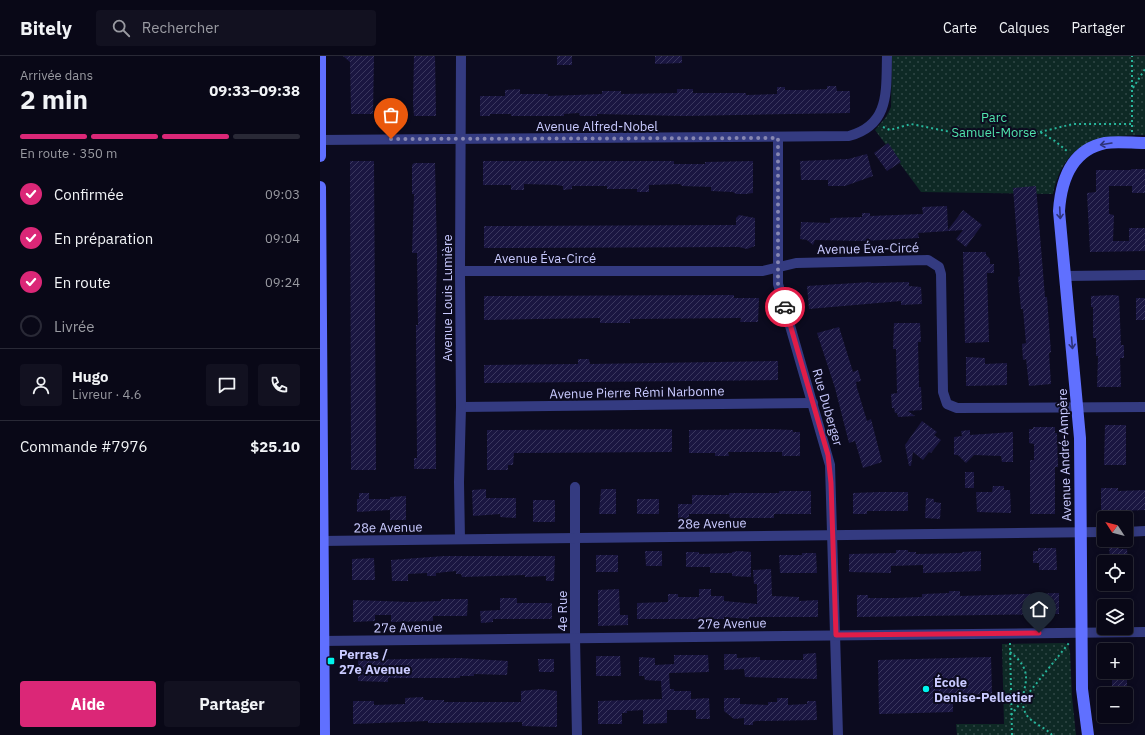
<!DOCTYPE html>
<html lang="fr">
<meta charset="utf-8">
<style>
:root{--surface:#090817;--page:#121120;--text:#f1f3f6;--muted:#999aa1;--line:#292936;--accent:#db2777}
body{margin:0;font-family:"IBM Plex Sans",sans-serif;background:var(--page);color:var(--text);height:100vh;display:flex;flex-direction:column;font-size:15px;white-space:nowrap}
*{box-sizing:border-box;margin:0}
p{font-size:13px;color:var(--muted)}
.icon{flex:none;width:22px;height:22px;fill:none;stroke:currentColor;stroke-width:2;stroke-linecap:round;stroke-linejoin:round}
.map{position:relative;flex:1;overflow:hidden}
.sheet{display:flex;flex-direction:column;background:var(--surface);width:320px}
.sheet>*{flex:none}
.needle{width:26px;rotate:306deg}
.controls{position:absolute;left:777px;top:455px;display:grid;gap:8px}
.controls a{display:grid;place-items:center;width:36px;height:36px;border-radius:4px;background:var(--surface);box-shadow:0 2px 6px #0003,0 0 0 1px var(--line);font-size:20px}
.pin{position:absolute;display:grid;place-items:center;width:34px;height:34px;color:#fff;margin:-41px -17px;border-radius:50% 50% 50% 0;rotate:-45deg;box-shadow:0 0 4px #0007}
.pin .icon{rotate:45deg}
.courier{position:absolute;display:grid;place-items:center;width:40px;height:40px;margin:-20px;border:3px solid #e11d48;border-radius:50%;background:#fff;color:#222;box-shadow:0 1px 5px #0007}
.headline em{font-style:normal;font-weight:700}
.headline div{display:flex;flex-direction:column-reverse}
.headline{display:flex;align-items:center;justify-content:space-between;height:68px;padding:0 20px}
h1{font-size:26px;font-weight:700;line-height:30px}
.bar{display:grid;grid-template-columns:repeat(4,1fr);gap:6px 4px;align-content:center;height:48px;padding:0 20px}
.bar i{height:5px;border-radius:3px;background:var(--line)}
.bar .on{background:var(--accent)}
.bar p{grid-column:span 4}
.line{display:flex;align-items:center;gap:10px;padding:0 20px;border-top:1px solid var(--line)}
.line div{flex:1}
.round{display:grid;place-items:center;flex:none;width:42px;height:42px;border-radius:4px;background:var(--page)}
ol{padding:0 20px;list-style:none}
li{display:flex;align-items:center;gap:12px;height:44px}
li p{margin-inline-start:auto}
li .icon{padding:4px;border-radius:50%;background:var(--accent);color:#fff;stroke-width:4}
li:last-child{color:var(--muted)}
li i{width:22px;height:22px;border:2px solid var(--line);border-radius:50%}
.primary-button{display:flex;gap:8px;margin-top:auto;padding:8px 20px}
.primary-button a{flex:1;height:46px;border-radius:4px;background:var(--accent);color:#fff;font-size:16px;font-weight:700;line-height:46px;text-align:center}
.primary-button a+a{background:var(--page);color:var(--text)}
header{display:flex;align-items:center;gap:24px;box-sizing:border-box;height:56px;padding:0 20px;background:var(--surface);border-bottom:1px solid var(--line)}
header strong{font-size:19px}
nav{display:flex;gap:22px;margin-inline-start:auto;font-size:14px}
.search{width:280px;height:36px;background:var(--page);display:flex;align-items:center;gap:10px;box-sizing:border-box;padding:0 14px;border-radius:4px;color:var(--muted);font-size:15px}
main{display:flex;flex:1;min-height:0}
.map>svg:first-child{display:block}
.park{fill:url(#park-dots)}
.building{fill:url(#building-hatch)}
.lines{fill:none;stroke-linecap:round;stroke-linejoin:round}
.path{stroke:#27b59b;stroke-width:2;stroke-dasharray:2 3;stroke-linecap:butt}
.street{stroke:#343b81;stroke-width:10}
.secondary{stroke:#6070ff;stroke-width:12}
.oneway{stroke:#2e3379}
.done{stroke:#8787b1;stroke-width:4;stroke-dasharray:0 7.2}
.route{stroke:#e11d48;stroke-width:5}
.poi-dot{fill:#00f4ee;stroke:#0c0b1f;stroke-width:1.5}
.labels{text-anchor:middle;stroke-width:4;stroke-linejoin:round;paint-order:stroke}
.park-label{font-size:13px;fill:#51e4ad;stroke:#0c0b1f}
.street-label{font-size:13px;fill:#c9caff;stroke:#0c0b1f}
.poi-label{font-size:13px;font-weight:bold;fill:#c9caff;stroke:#0c0b1f;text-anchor:start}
</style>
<header>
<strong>Bitely</strong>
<div class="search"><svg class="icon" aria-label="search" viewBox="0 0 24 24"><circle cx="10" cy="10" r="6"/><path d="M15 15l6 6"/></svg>Rechercher</div>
<nav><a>Carte</a><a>Calques</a><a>Partager</a></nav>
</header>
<main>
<section class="sheet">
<div class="headline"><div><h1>2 min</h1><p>Arrivée dans</p></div><em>09:33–09:38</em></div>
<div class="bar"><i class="on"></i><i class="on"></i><i class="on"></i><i></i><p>En route · 350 m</p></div>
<ol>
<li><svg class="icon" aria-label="check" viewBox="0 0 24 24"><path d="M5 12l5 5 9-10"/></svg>Confirmée<p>09:03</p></li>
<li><svg class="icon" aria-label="check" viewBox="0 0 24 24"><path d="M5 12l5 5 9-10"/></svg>En préparation<p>09:04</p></li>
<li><svg class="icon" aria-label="check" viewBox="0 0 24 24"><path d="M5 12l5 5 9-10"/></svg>En route<p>09:24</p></li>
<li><i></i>Livrée</li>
</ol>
<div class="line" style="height:72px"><a class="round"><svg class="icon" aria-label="person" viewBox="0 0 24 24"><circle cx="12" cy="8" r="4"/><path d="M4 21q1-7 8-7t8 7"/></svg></a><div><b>Hugo</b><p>Livreur · 4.6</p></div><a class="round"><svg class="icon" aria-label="chat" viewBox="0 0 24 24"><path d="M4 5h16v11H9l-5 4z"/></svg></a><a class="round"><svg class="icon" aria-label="phone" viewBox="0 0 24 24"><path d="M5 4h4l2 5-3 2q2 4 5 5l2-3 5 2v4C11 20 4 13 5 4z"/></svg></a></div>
<div class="line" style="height:52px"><div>Commande #7976</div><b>$25.10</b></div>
<div class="primary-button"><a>Aide</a><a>Partager</a></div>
</section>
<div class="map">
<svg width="825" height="679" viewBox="0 0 825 679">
<defs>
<pattern id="park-dots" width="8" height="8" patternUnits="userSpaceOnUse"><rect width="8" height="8" fill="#0e2925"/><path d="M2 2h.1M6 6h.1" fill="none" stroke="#304746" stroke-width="1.8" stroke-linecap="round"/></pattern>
<pattern id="building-hatch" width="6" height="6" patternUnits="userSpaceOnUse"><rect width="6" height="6" fill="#1a1641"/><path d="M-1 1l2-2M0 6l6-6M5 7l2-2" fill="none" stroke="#3a375e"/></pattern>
</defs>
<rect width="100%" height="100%" fill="#0c0b1f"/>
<g class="park">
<path d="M572,0H825V79C777,79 744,86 733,138L601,136L555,74L566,61L571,51Z"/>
<path d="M744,587L748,589L750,595L752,641L756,679H637L636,668H684L682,588Z"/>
</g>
<g class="building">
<path d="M23,0H54L53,58H31L30,6Z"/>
<path d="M94,0H115L116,60H94L93,47Z"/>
<rect x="237" y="0" width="15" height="9"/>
<path d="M335,0H362V7L335,8Z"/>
<path d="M507,30H516L517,35H530V57L364,60L277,58V60H260L259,57L244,58V60H191V58H170V60H160V40H185V34L200,33V38H228V40L282,38V35H301V38L357,37V33H373V37H426V39L457,38V31H465V34H482L507,33Z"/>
<path d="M568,87L581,106L567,115L554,97Z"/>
<path d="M547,98L553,120L525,130H508V124H481L480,105L528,103Z"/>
<path d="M30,105H54L56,414H31Z"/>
<path d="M163,105H354V108H385V106L433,105V137L426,138H416L413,136L391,135V131L362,130L360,128L329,129V136H317V133H287V130H252V133L243,134V130L236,129L204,128V134H191V129H163Z"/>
<path d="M94,107H115L117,198L115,280L116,413H94V402H97L96,269H98L97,197H92L94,138H92V109Z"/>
<path d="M811,113H825V137H812V130H789V158L794,159L793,185H809V172H825V195L770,196L767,137L776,136V114H811Z"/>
<path d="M716,130L725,241H727L729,270L731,296L729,297L731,328L709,330L706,303L703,304L702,288L706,287L703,253H701L698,221L700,220L693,132Z"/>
<path d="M627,150L628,174L643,154L662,169L646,191L636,183L643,174L598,177L599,182L544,185L495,184L493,189L487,184L480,183L481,166L510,167V162L542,161V157H550V160L603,158L602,151Z"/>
<path d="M419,159L435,162V190L427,193L419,191L164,192V170L416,169V162Z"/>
<path d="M643,196H666V199L670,203V208H674V217H667L669,286L645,287Z"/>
<path d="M551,226V227L589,226V230L601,231L602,248L581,249V245L489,253L487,230Z"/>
<path d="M414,239V242H439L438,266H420L421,262L310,263V267H280V262L164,264V240Z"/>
<path d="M795,239L799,240L801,289H804V302H800L801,331H777L778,300H776V282H773V251H771V240Z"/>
<rect x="816" y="242" width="9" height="22"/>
<path d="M574,267H600L601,286H598L599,331H601L602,354L588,355L595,360L578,361L577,357H575L574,352H572L571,338L577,337L576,293H573Z"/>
<path d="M519,271L533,316L538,314L541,325L536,326L537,332L547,365L551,363L562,406L543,412L535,385L529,387L515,332L497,277Z"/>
<path d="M646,301L665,302V308L687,307V329L646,330Z"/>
<path d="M258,303H269L270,308L458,305V324L164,327V309L258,308Z"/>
<path d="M602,365L617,376L614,379L621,384L611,397L609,396L603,404L593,396L591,410H589L585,389Z"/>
<path d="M785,369H806V409H784Z"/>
<path d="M713,371H735V377H737L738,411H735V458H710V404H714V388L709,387V373H713Z"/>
<path d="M352,373V396L194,397L193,409H188V414H167V374Z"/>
<path d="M449,373L473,374V376H480V400H462V396H408L409,400H395V397H369V374Z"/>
<path d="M650,374V379L693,376V406H682L681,400L654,399L646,407L638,399H634V381L642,380L641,375Z"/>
<rect x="645" y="416" width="9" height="16"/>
<path d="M673,430H684V434H690L691,457L657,456L656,436H672Z"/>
<path d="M781,432H798V435L825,434V454L798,455L797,457H788V455H781Z"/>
<path d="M166,433V442H196V462L180,461V458L153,460L152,434Z"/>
<path d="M281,433H296V458H279Z"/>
<path d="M459,435H491V458H454V462H410L409,458H369V466L358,465V448H372V439H409V437H459Z"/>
<path d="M560,436H588V455H547V458H533V437Z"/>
<path d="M39,437H49V443H70V441L86,440V464H70V454L37,456V443H39Z"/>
<path d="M606,442L614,443V446L621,447L620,463L605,462Z"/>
<rect x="317" y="443" width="22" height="15"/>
<rect x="213" y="444" width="22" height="22"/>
<path d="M789,487H800L799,493H807L808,506H790Z"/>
<path d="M718,492H736L737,514H719V507H713V495H718Z"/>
<path d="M576,494H588V496H596V498L642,497V496L661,495V515L603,517V509L571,510V517L529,516V498L576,497Z"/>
<path d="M325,495H342V510H326Z"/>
<path d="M419,495L431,496V521L412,520V517H390V511H366V496H379V498L412,497V496Z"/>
<path d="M482,497H496L497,517H460L459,499H482Z"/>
<rect x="276" y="499" width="22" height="17"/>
<path d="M124,500H235L234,525H226V520L205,521V519L142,521L141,518H136V515L116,517V520H107V517L88,518V525H72L71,504Z"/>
<path d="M54,502L55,524H32V503Z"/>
<path d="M451,513L452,540L479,541V545L498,544V561H429V563L404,561V563H317V547L348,546V538H358V541H379V533H391V540H404V545L437,548V528H434L433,514Z"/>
<path d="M299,533L300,559H308V569L278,570V534Z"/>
<path d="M629,535H640V540L739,537V558L537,561V539H548V542H577L602,541V538L629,537Z"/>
<path d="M180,542H197V547H232V563H173V566L161,567L160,555L180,554Z"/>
<path d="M121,543H148L147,560H113V565L71,566V559H55V565L33,566V544L91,546L121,545Z"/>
<path d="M496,597L497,623L425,621L424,613L404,614V598H417V602L440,601V604H483V598Z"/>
<path d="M354,599H388L389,616L349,617L350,633H354V635H371V643L389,642L390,663H376V654H347V667L323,668V654L307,655V657H302V668H278V645L342,643L341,625L325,624L324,620H319V601L335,602V609L354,608Z"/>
<path d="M276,600H300L301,620H276Z"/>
<path d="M671,601L672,638L633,639V656L559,658L558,604Z"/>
<path d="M139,602L188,605L187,619L154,618V620H140V622H68V626L38,625V604Z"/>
<path d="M218,603H234V616H219Z"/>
<rect x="792" y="616" width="15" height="22"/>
<path d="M221,633L237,635V671L202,670V666L108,667V665L33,668V645H54V649L85,648V642L103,641L104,644H124V646H201V635Z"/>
<path d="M404,642H420V648L448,649V646H457V642H468V649L487,648V645H496L497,664L436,665L433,666V669H424V662L414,663L404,655Z"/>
</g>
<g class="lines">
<g class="path">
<path d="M813,32L825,13"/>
<path d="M563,71L570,74L591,68L631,76H720L735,85L748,96"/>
<path d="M720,76L753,68H812"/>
<path d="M812,76V0"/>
<path d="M690,587L692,679"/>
<path d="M690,596C722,621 694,635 706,658C711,667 725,671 732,679"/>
<path d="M691,659L749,587"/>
</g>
<g class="street">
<path d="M458,82V228L510,409L518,679"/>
<path d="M0,84L529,80C570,69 566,35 567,0"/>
<path d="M140,215H443L476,207L608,204L619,211L621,218L623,336L627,348L637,352L825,351"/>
<path d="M746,220L825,219"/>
<path d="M141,351L493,347"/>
<path d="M255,431V582L257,679"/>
<path d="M806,476L825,475"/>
<path d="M140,483L139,426L141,351L140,215L141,0"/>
<path d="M0,485L784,476"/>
<path d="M0,585L825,576"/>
</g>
<g class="secondary">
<path d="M0,100V0"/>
<path d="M0,131L4,679"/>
<path d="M768,679L762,633L760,382L739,155C741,125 751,94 785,87C797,85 812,87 825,87"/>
</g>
</g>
<defs><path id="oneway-shaft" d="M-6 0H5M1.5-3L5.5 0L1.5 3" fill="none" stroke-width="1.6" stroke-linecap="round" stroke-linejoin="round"/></defs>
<g class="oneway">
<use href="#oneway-shaft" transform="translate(786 88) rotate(171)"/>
<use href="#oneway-shaft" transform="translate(740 157) rotate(87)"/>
<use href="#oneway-shaft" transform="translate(752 287) rotate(85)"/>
</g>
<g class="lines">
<path class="done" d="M71,83L458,82V228L465,251"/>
<path class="route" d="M465,251L508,399L511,427L516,579L719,577"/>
</g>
<g class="poi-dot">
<rect x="7" y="601" width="8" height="8" rx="2"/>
<circle cx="606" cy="633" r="4"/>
</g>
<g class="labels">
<g class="park-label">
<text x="674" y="66">Parc<tspan x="674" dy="15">Samuel-Morse</tspan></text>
</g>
<g class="street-label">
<text x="277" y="75">Avenue Alfred-Nobel</text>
<text transform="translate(548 192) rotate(-1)" y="5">Avenue Éva-Circé</text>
<text x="225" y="207">Avenue Éva-Circé</text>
<text transform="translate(127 242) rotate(-90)" y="5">Avenue Louis Lumière</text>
<text transform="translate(317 336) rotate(-1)" y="5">Avenue Pierre Rémi Narbonne</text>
<text transform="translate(508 351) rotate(74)" y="5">Rue Duberger</text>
<text transform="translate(744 399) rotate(-92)" y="5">Avenue André-Ampère</text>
<text transform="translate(392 467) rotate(-1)" y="5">28e Avenue</text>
<text transform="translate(68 471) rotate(-1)" y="5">28e Avenue</text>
<text transform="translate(242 555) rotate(-90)" y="5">4e Rue</text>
<text transform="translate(412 567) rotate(-1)" y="5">27e Avenue</text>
<text transform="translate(88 571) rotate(-1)" y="5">27e Avenue</text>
</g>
<g class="poi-label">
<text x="19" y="603">Perras /<tspan x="19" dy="15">27e Avenue</tspan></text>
<text x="614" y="631">École<tspan x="614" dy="15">Denise-Pelletier</tspan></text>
</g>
</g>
</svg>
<div class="controls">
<a><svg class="needle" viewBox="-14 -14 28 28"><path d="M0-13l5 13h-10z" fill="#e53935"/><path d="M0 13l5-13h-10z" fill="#999aa1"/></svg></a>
<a><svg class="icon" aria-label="locate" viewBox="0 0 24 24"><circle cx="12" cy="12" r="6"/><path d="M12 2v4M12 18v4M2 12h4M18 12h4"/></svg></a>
<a><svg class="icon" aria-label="layers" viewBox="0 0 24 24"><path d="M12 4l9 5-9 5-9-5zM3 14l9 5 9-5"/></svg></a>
<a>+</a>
<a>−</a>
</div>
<div class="pin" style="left:71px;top:83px;background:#ea580c"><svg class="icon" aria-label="bag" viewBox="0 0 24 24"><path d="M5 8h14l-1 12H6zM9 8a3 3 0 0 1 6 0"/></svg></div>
<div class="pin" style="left:719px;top:577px;background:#1f2937"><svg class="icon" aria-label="home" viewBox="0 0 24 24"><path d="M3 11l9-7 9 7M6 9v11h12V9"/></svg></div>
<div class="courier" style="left:465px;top:251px"><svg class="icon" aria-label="car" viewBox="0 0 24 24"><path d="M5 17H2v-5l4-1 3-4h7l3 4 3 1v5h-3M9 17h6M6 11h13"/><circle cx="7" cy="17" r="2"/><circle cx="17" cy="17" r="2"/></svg></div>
</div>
</main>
